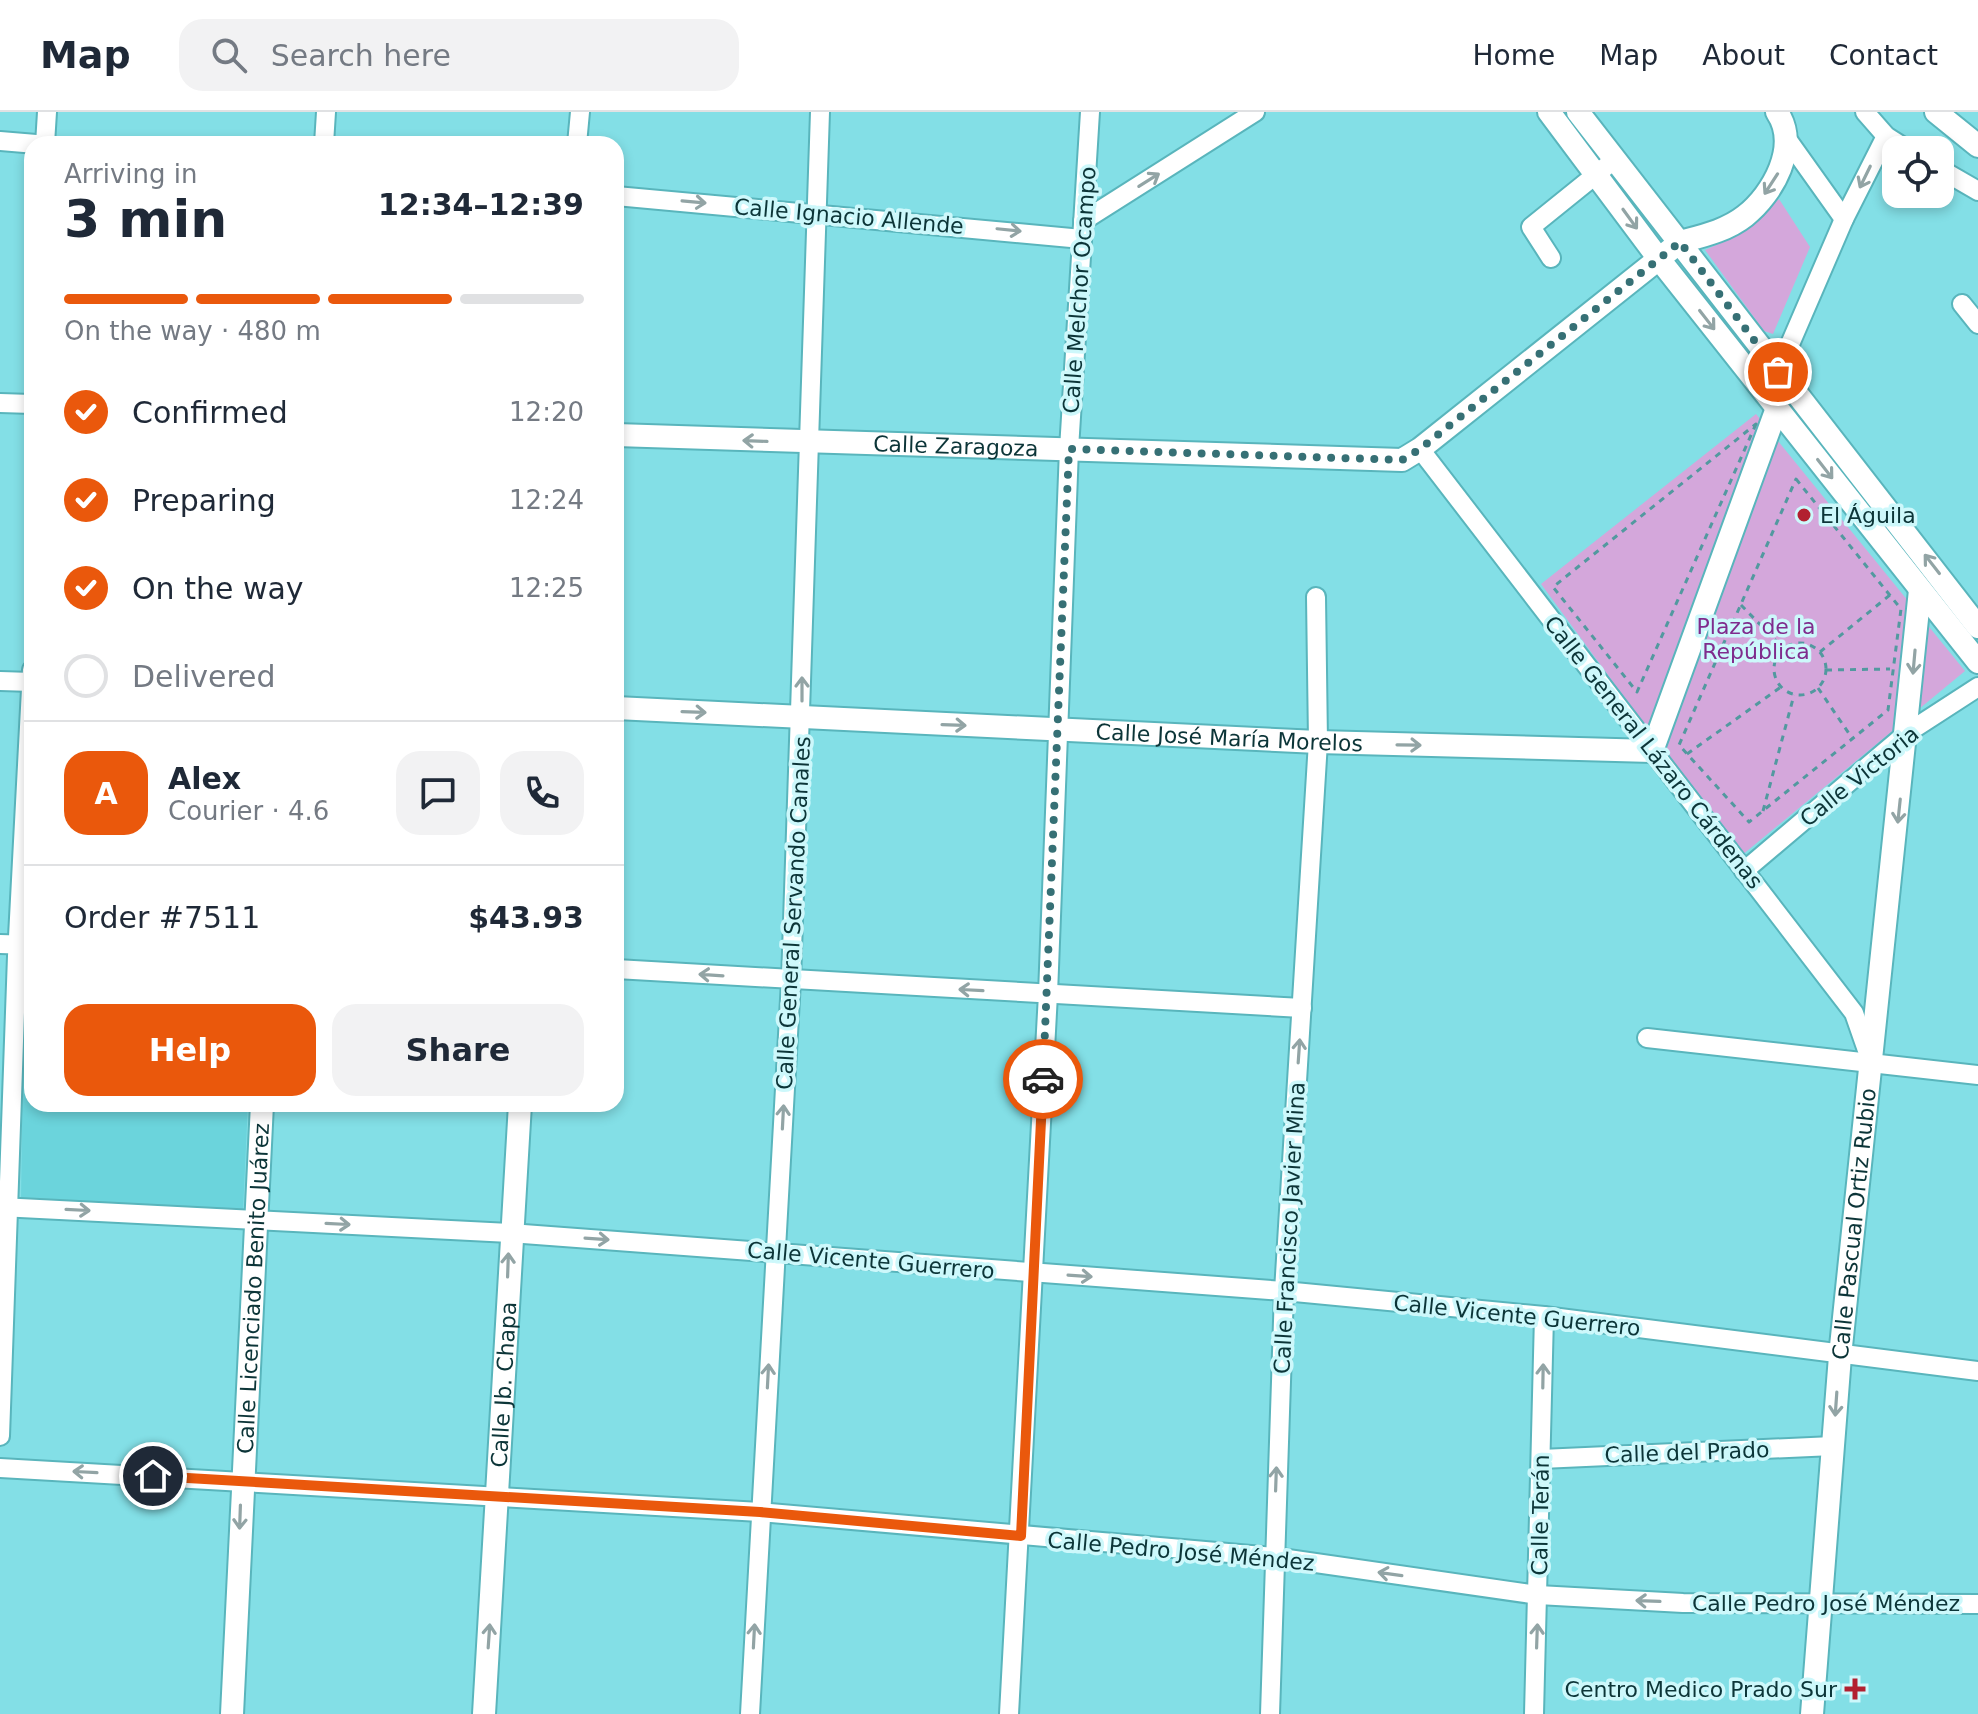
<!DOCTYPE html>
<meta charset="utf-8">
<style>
:root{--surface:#fff;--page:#f2f2f3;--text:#1f2937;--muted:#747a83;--line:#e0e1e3;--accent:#ea580c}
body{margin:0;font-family:"DejaVu Sans",sans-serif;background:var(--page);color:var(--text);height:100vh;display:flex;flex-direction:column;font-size:30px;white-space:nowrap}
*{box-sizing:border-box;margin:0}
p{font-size:26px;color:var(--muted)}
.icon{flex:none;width:44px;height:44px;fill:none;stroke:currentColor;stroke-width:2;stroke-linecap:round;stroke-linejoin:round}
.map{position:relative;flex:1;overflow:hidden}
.panel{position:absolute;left:24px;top:24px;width:600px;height:976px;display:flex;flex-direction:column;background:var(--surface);border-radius:24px;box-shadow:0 4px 12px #0003}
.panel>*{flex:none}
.controls{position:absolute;left:1882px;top:24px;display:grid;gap:16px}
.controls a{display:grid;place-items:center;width:72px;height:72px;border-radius:16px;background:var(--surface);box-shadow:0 4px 12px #0003;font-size:40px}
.pin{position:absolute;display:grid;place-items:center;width:68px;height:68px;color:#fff;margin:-34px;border:4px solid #fff;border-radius:50%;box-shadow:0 2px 8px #0007}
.courier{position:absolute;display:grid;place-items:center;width:80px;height:80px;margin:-40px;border:6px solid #ea580c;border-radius:50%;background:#fff;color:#222;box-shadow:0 2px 10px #0007}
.summary em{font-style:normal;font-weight:700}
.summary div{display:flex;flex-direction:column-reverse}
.summary{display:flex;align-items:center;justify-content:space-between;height:136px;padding:0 40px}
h1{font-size:52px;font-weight:700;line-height:60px}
.bar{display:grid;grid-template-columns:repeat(4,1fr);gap:12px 8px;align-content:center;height:96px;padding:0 40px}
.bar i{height:10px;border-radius:6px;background:var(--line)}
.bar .active{background:var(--accent)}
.bar p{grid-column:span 4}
.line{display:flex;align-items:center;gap:20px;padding:0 40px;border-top:2px solid var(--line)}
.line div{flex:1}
.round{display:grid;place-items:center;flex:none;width:84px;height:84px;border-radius:24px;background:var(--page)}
ol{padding:0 40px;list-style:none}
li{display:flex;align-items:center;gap:24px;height:88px}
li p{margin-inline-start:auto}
li .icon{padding:8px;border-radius:50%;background:var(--accent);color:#fff;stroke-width:4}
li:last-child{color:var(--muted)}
li i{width:44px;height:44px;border:4px solid var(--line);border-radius:50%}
.cta{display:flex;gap:16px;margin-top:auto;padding:16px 40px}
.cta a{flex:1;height:92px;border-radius:24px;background:var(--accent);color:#fff;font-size:32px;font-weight:700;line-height:92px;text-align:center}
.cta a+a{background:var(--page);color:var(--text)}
header{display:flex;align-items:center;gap:48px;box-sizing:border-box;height:112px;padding:0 40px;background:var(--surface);border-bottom:2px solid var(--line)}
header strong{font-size:38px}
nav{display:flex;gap:44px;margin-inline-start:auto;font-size:28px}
.search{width:560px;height:72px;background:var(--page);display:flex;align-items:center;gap:20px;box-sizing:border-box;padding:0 28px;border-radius:24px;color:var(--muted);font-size:30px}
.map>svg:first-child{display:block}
.built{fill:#6bd4dc}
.green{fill:#d4a7db}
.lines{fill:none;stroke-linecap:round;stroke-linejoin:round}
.minor-casing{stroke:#59b5bc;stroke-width:22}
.major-casing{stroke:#59b5bc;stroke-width:26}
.path{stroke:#52999f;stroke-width:3;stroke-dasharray:6 6;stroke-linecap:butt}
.minor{stroke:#fff;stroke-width:18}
.major{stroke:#fff;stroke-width:22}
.oneway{stroke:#92a4a5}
.done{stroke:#367075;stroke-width:8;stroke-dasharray:0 14.4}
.route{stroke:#ea580c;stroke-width:10}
.poi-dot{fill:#b22030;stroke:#cdf8fb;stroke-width:3}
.labels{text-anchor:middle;stroke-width:7;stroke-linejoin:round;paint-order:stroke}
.street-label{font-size:22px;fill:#0c3538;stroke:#cdf8fb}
.poi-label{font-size:22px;fill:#0c3538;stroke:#cdf8fb;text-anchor:start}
.park-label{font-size:22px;fill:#7f2c8d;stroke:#cdf8fb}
</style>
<header>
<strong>Map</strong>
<div class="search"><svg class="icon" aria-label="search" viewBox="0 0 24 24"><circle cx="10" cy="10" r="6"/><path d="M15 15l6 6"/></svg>Search here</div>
<nav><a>Home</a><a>Map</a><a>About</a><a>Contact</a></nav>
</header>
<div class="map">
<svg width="1978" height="1602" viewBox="0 0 1978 1602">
<rect width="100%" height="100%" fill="#83dfe6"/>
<path class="built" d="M32,841V992H248L243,1099L21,1089L24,854L26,845Z"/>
<g class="green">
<path d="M1779,87L1810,135L1773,222L1764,219L1705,138L1736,124Z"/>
<path d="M1756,302L1965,559L1741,744L1541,472Z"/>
</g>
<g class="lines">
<defs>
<g id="minor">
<path d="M1865,0L1886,24L1908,38"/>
<path d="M1787,27L1844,107"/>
<path d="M0,29L36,32"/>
<path d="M45,32L47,0"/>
<path d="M324,32L326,0"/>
<path d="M577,32L580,0"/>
<path d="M1940,57L1978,79"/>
<path d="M616,84L1082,127"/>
<path d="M1083,109L1255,0"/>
<path d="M1551,146L1531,115L1614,48"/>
<path d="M1962,192L1978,212"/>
<path d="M1778,260L1844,107L1886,24"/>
<path d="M0,291L32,292"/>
<path d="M1420,337L1854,901L1869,944"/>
<path d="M0,569L32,570"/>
<path d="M1744,759L1907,621L1978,575"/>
<path d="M0,832L32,833"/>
<path d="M616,857L1302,896"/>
<path d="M1647,926L1978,963"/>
<path d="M0,1095L510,1121L1284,1179L1544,1204L1978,1259"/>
<path d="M0,1324L17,844L32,558"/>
<path d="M1541,1347L1833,1334"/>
<path d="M0,1356L760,1400L1274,1445L1538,1483L1683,1491L1978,1492"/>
<path d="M750,1602L791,869L820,0"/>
<path d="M1009,1602L1048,882L1069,337L1090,0"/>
<path d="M1270,1602L1284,1179L1318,630L1316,485"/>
<path d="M1534,1602L1544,1204"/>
</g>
<g id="major">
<path d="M1549,0L1659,147L1978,550"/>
<path d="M1578,0L1978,515"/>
<path d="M1936,0L1978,34"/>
<path id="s1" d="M616,323L1402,348L1420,337L1680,130C1702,124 1726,119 1745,104C1773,82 1800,34 1777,0"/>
<path id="s2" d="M616,596L1318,630L1652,639L1777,296L1778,260"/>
<path id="s3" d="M232,1602L262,992"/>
<path id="s4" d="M484,1602L520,992"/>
<path id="s5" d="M1812,1602L1840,1244L1920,478"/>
</g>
</defs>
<use href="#minor" class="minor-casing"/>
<use href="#major" class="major-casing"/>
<g class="path">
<path d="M1756,312L1637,580L1553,475Z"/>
<path d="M1796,367L1901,497L1888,598L1749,710L1679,633Z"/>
<path d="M1741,493L1783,536"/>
<circle cx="1800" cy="557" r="26"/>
<path d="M1820,540L1890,483"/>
<path d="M1826,558L1890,557"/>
<path d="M1818,576L1852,626"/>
<path d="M1687,642L1781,575"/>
<path d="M1763,699L1794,583"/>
</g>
<use href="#minor" class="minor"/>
<use href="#major" class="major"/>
</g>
<defs><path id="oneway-shaft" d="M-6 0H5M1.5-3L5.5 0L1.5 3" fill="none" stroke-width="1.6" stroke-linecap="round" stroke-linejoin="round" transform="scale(2)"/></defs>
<g class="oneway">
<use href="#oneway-shaft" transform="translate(1865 65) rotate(116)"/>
<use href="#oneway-shaft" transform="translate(1149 68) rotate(-32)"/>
<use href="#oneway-shaft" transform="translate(1771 72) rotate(123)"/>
<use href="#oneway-shaft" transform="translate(694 90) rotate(5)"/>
<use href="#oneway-shaft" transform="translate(1630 107) rotate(54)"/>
<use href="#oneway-shaft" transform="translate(1009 118) rotate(6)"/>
<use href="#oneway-shaft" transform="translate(1707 208) rotate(52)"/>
<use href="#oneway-shaft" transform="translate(755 329) rotate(-178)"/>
<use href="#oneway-shaft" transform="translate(1825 357) rotate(52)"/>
<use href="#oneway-shaft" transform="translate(1932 452) rotate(-128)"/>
<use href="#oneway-shaft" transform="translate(1914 550) rotate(95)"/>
<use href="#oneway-shaft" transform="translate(802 577) rotate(-90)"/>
<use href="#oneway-shaft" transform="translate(694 600) rotate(2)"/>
<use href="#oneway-shaft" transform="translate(954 613) rotate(2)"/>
<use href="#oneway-shaft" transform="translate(1409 633) rotate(1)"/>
<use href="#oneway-shaft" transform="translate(1899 699) rotate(96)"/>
<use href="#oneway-shaft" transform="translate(711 863) rotate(-176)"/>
<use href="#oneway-shaft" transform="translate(971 878) rotate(-177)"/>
<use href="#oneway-shaft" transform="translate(1299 939) rotate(-86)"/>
<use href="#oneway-shaft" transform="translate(783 1005) rotate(-87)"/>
<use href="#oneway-shaft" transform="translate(78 1098) rotate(3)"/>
<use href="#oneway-shaft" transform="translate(338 1112) rotate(3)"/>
<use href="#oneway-shaft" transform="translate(597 1127) rotate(4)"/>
<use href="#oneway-shaft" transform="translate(508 1153) rotate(-88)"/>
<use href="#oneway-shaft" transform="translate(1080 1164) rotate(4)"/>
<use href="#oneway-shaft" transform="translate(768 1264) rotate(-87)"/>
<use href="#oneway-shaft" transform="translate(1543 1264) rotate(-89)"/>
<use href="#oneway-shaft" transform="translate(1836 1292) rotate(94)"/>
<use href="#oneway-shaft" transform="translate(85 1360) rotate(-177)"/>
<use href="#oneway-shaft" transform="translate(1276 1367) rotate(-88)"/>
<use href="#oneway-shaft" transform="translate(240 1405) rotate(92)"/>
<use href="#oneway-shaft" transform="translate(1390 1462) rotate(-172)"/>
<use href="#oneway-shaft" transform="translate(1648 1489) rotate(-178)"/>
<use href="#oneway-shaft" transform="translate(489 1524) rotate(-86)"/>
<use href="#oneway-shaft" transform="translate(754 1524) rotate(-87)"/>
<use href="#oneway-shaft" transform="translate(1537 1524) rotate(-88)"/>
</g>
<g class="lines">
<path class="done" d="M1043,967L1069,337L1402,348L1420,337L1680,130L1778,260"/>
<path class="route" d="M153,1364L760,1400L1021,1424L1043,967"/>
</g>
<g class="poi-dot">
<circle cx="1804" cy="403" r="8"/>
<path d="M1851 1565h8v8h8v8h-8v8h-8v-8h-8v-8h8z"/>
</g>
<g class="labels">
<g class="street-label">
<text transform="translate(849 104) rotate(5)" y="8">Calle Ignacio Allende</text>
<text transform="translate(1079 178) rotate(-86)" y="8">Calle Melchor Ocampo</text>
<text dy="8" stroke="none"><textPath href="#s1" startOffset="340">Calle Zaragoza</textPath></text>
<text dy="8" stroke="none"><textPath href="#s2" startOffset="614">Calle José María Morelos</textPath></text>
<text transform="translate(1654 640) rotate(52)" y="8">Calle General Lázaro Cárdenas</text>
<text transform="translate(1859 664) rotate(-39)" y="8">Calle Victoria</text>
<text transform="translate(793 801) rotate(-87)" y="8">Calle General Servando Canales</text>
<text dy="8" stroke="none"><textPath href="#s5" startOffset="492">Calle Pascual Ortiz Rubio</textPath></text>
<text transform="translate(1289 1116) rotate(-87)" y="8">Calle Francisco Javier Mina</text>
<text transform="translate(871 1148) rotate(5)" y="8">Calle Vicente Guerrero</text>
<text dy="8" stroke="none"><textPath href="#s3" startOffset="426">Calle Licenciado Benito Juárez</textPath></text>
<text transform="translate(1517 1203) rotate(6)" y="8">Calle Vicente Guerrero</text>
<text dy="8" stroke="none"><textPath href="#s4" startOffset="330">Calle Jb. Chapa</textPath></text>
<text transform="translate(1687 1340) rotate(-2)" y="8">Calle del Prado</text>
<text transform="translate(1540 1403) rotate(-89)" y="8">Calle Terán</text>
<text transform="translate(1181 1439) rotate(5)" y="8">Calle Pedro José Méndez</text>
<text x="1826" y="1499">Calle Pedro José Méndez</text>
</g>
<g class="poi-label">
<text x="1820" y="411">El Águila</text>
<text x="1837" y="1585" text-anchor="end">Centro Medico Prado Sur</text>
</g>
<g class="park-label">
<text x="1756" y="522">Plaza de la<tspan x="1756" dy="25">República</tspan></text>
</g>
</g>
</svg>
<div class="controls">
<a><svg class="icon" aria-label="locate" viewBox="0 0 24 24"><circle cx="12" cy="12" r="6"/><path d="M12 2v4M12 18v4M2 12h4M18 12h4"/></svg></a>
</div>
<div class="pin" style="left:1778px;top:260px;background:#ea580c"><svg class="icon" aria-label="bag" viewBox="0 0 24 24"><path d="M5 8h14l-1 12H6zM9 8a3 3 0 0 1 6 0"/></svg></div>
<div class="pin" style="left:153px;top:1364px;background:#1f2937"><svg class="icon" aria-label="home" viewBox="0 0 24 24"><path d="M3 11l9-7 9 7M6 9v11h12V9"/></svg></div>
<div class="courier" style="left:1043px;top:967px"><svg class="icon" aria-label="car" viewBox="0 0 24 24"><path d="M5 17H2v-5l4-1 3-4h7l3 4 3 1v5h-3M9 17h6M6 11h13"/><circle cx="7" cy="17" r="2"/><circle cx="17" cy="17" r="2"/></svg></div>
<section class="panel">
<div class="summary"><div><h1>3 min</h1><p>Arriving in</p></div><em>12:34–12:39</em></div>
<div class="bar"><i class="active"></i><i class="active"></i><i class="active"></i><i></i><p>On the way · 480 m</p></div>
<ol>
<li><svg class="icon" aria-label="check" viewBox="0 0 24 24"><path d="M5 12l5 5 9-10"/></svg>Confirmed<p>12:20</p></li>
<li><svg class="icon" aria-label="check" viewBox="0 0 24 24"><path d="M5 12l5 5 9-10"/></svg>Preparing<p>12:24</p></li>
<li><svg class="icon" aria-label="check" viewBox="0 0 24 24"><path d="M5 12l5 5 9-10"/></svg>On the way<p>12:25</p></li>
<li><i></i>Delivered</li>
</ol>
<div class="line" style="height:144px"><b class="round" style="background:var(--accent);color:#fff">A</b><div><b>Alex</b><p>Courier · 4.6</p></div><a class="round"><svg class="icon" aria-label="chat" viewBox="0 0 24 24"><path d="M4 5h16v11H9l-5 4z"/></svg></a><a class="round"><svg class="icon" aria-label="phone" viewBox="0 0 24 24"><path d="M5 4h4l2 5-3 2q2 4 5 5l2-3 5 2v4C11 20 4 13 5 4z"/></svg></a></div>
<div class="line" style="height:104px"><div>Order #7511</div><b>$43.93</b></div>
<div class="cta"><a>Help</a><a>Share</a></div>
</section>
</div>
